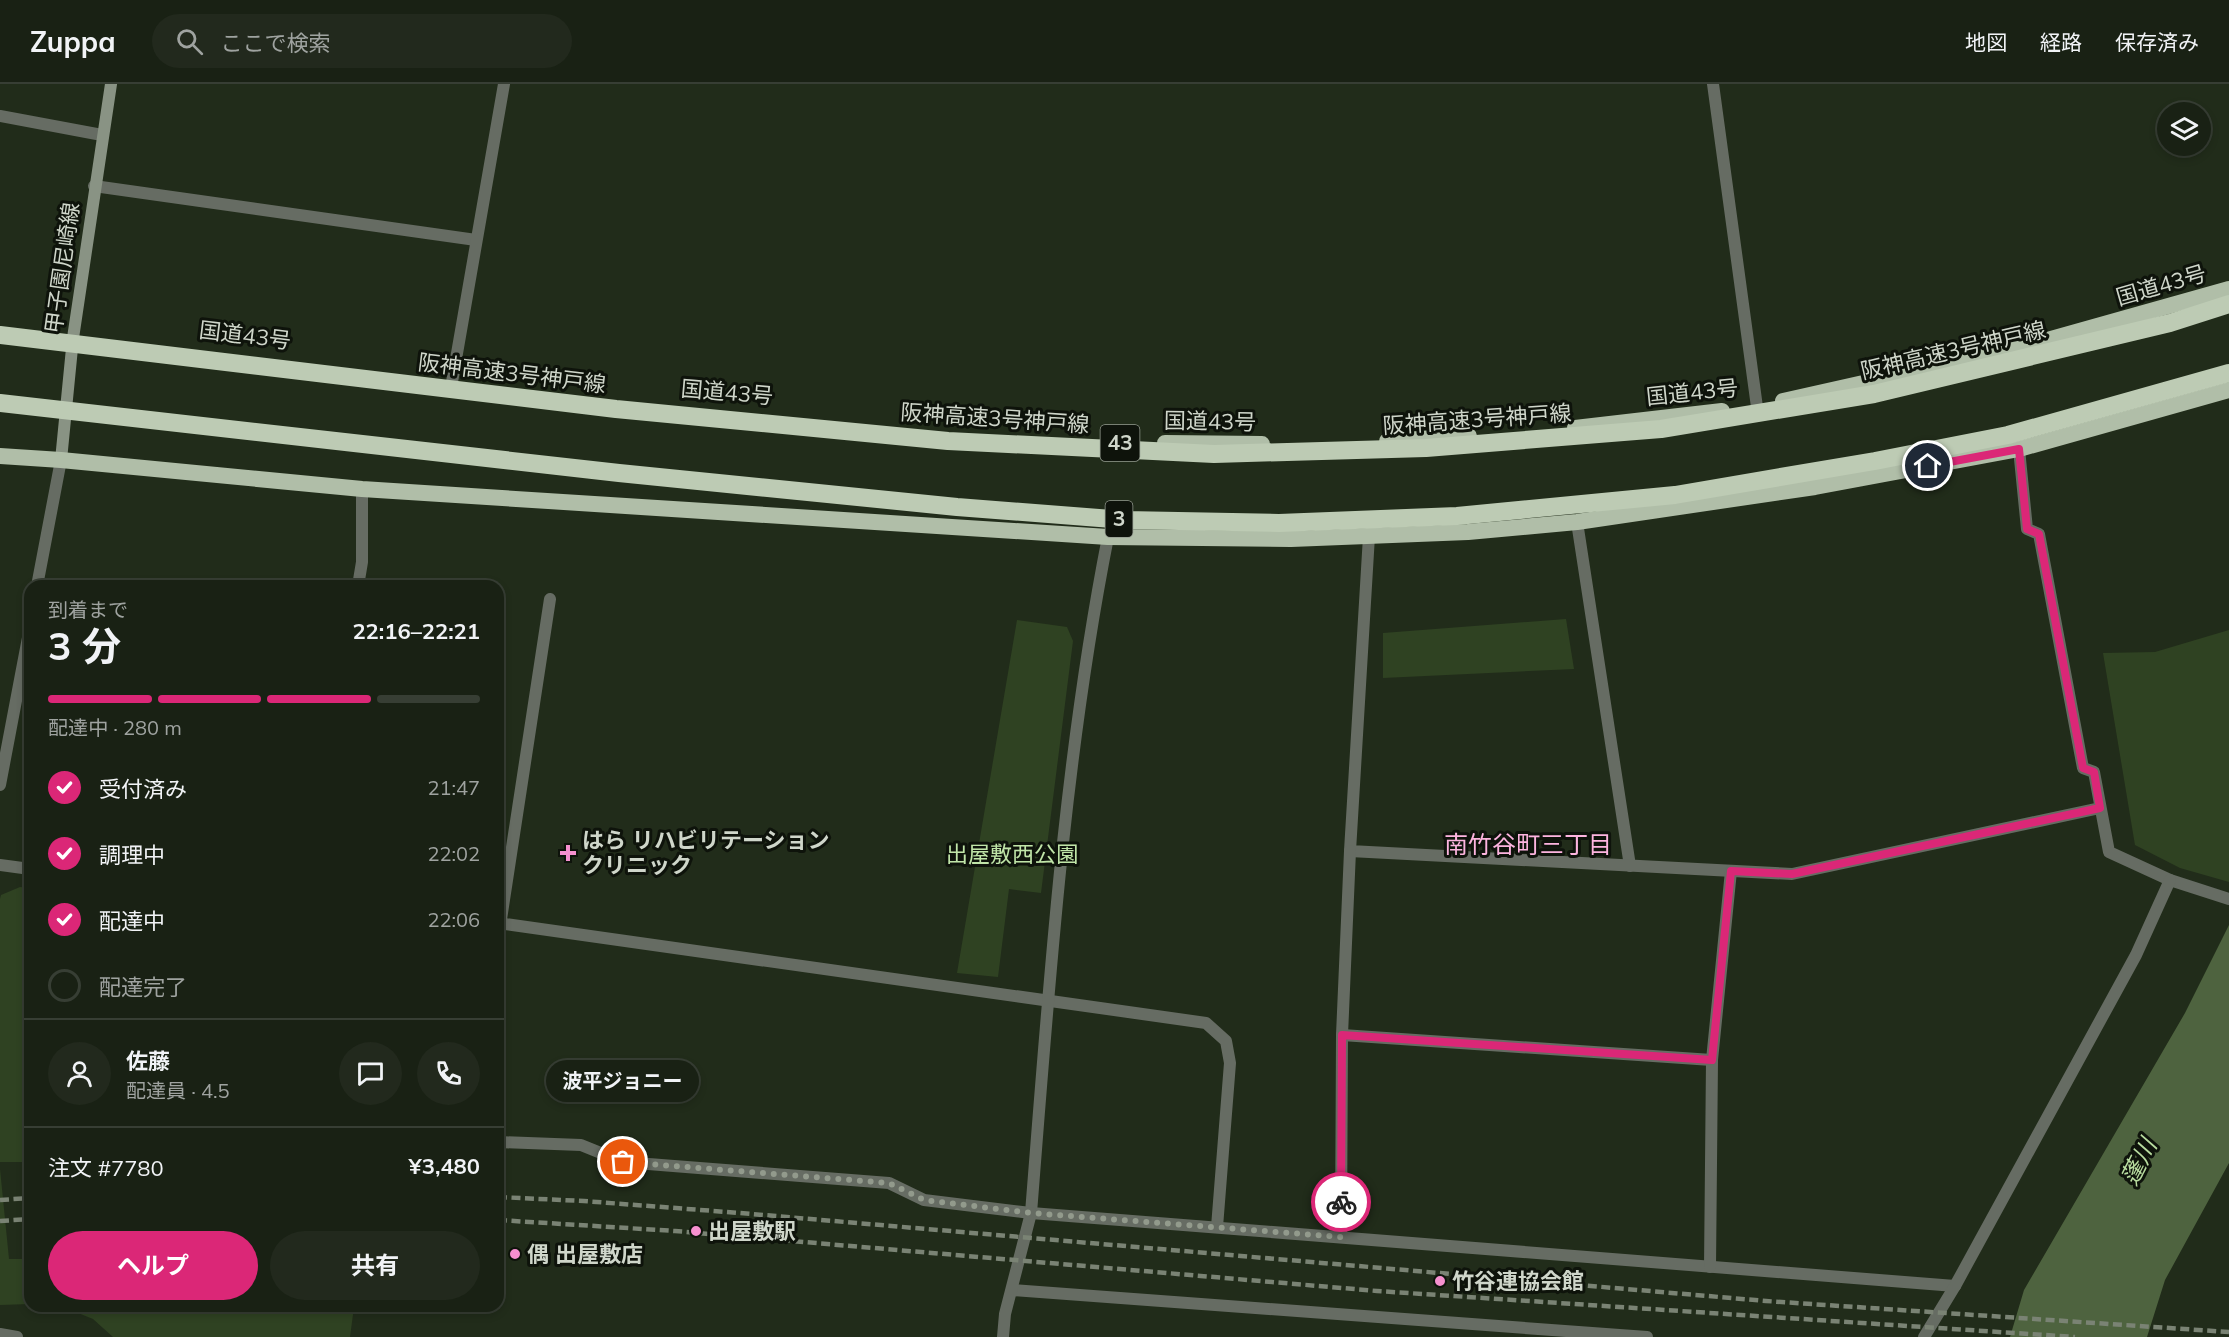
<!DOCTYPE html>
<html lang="ja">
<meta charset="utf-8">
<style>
:root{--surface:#192114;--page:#22291d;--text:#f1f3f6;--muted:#9fa3a0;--line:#373e34;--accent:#db2777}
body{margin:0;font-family:Mulish,"Noto Sans JP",sans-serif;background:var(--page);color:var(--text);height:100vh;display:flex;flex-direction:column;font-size:22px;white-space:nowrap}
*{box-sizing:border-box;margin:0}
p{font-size:20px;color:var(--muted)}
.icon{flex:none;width:33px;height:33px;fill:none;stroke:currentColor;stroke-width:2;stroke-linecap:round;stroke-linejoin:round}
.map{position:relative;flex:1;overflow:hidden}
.drawer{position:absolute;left:24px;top:496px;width:480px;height:732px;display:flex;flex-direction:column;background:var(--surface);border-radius:18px;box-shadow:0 3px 9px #0003,0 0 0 2px var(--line)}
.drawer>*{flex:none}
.controls{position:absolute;left:2157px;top:18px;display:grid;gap:12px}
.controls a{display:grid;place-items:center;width:54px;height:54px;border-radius:50%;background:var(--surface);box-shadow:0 3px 9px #0003,0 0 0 2px var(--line);font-size:30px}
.pin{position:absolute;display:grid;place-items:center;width:51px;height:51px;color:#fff;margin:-26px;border:3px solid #fff;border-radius:50%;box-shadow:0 2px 6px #0007}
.courier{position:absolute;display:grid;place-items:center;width:60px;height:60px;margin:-30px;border:4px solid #db2777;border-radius:50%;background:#fff;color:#222;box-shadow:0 2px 8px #0007}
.bubble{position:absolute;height:42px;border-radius:21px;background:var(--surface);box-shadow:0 3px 9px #0003,0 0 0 2px var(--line);font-size:20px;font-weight:700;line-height:42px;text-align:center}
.overview em{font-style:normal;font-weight:700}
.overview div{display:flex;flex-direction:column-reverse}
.overview{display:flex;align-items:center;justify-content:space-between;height:102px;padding:0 24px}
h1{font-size:39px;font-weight:700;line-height:45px}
.bar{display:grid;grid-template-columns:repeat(4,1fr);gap:9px 6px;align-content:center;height:72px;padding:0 24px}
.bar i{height:8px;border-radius:4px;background:var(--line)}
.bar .active{background:var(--accent)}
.bar p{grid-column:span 4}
.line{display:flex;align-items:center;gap:15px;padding:0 24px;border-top:2px solid var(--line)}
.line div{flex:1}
.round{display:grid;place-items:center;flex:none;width:63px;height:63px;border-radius:32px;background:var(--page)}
ol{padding:0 24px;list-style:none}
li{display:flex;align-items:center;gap:18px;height:66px}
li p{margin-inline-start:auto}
li .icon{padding:6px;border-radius:50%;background:var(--accent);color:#fff;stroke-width:4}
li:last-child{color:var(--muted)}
li i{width:33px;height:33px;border:3px solid var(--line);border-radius:50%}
.cta{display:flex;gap:12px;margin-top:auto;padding:12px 24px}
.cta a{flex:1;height:69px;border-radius:36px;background:var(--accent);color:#fff;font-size:24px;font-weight:700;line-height:69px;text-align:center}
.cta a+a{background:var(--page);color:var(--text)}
header{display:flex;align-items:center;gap:36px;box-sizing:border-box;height:84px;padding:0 30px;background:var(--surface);border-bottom:2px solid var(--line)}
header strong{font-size:28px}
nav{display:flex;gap:33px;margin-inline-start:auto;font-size:21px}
.search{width:420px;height:54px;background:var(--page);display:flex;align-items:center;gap:15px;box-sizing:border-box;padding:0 21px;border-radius:33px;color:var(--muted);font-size:22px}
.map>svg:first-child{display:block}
.green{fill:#2f4222}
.water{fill:#4e633f}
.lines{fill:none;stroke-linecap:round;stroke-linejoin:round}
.service{stroke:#666c63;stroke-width:12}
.minor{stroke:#666c63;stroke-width:12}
.tertiary{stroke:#666c63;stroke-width:12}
.secondary{stroke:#899384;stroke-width:12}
.trunk{stroke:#b0bea8;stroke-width:16}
.rail{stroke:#7a8374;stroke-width:4.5;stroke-dasharray:9 4.5;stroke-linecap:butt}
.motorway-bridge{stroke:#bdcbb4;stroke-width:18}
.done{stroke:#929a8c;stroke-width:6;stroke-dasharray:0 10.8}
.route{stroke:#db2777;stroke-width:8}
.poi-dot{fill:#f690cf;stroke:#0e130b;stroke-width:2}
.labels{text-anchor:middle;stroke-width:6;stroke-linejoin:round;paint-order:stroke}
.shield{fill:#0e130b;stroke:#959c91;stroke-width:1.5}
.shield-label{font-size:21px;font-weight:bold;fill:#cfd6ca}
.street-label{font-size:22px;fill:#cfd6ca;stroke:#0e130b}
.poi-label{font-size:22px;font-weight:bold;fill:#cfd6ca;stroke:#0e130b;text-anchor:start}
.park-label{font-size:22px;fill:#c0e5a8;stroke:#0e130b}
.neighbourhood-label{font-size:24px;fill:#fdb4df;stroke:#0e130b}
.water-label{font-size:24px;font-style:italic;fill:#b8dc9f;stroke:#0e130b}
</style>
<header>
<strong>Zuppa</strong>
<div class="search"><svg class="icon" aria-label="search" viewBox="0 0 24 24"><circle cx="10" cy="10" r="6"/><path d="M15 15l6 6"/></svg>ここで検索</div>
<nav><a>地図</a><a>経路</a><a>保存済み</a></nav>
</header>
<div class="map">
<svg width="2229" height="1253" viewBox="0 0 2229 1253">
<rect width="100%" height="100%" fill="#212c1a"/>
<g class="green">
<path d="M1566,535L1574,585L1383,594V549Z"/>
<path d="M1017,536L1067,543L1073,557L1041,809L1009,805L998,893L957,889Z"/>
<path d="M2229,546V798L2180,784L2135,761L2103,569L2155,568Z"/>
<path d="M20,803L30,804V1078H0V815L1,811Z"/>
<path d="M0,1085L9,1175H30V1220L0,1221Z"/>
<path d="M63,1223H354L350,1253H113L93,1235Z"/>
</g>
<path class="water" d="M2229,841V1079L2165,1196L2147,1253H2010L2024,1206L2185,929Z"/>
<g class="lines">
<g class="service">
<path d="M0,32L102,51"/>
<path d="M0,1250L17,1253"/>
</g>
<g class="minor">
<path d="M1713,0L1757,323"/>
<path d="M94,102L476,156"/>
<path d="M452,298L504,0"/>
<path d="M2019,365L2027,445L2039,450L2083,684L2094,688L2109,768L2170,796L2229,815"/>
<path d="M1577,438L1630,782"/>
<path d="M1369,452L1350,767L1792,790L2100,724"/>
<path d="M358,502L362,478V405"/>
<path d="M0,781L30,785"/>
<path d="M498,839L1206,939L1226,957L1230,979L1217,1143"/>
<path d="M498,855L550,515"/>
<path d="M1342,951L1712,976"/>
<path d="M498,1058L581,1061L623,1078L889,1099L924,1116L1031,1129L1955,1202"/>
<path d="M1031,1129C1049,903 1064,676 1108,453"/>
<path d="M1341,1153L1342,951L1350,767"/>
<path d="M1710,1183L1712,976L1731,787"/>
<path d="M1012,1206L1647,1253"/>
<path d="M1924,1253L1955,1202L2136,871L2170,796"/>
</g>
<g class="tertiary">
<path d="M37,502L61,376"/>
<path d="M0,701L30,543"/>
<path d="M1003,1253L1005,1230L1031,1129"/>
</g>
<path class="secondary" d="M61,376L73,254L111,0"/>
<g class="trunk">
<path d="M1783,317L2015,265L2229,205"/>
<path d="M1575,344L1722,327"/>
<path d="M1387,357L1469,352"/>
<path d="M1165,359L1262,360"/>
<path d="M0,372L61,376L362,405L1108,453L1291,455L1468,448L1577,438L1815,403L2019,365L2229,306"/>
</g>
<g class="rail">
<path d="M498,1113L584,1117L740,1129L1766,1217L2229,1248"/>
<path d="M0,1116L30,1114"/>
<path d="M498,1136L675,1147L1377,1207L2075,1253"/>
<path d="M0,1137L30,1135"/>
</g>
<g class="motorway-bridge">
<path d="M0,251L616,325L948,357L1214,370L1426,364L1661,345L1874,310L2170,239L2229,220"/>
<path d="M0,319L619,389L957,423L1125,436L1279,439L1457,432L1675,411L1875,377L2008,351L2229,289"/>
</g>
</g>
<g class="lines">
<path class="done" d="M623,1078L889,1099L924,1116L1031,1129L1341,1153V1118"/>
<path class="route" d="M1341,1118L1342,951L1712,976L1731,787L1792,790L2100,724L2094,688L2083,684L2039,450L2027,445L2019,365L1928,382"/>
</g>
<g class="poi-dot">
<path d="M565 760h6v6h6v6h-6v6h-6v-6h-6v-6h6z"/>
<circle cx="696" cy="1147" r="6"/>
<circle cx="515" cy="1170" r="6"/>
<circle cx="1440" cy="1197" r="6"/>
</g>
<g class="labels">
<g class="shield">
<rect x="1100.5" y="341" width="39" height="36" rx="4.5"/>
<rect x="1105.5" y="417" width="27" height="36" rx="4.5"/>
</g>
<g class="shield-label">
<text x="1120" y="366">43</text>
<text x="1119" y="442">3</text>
</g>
<g class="street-label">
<text transform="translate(62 184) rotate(-82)" y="8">甲子園尼崎線</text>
<text transform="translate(2161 201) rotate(-16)" y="8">国道43号</text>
<text transform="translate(245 251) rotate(7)" y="8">国道43号</text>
<text transform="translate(1953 266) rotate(-13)" y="8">阪神高速3号神戸線</text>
<text transform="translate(512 289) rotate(7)" y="8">阪神高速3号神戸線</text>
<text transform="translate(727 308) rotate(5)" y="8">国道43号</text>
<text transform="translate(1692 308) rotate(-6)" y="8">国道43号</text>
<text transform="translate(995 334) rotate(4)" y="8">阪神高速3号神戸線</text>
<text transform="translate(1477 335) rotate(-4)" y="8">阪神高速3号神戸線</text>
<text transform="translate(1210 337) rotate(1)" y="8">国道43号</text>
</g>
<g class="poi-label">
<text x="582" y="764">はら リハビリテーション<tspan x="582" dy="25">クリニック</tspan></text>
<text x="708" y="1155">出屋敷駅</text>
<text x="527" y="1178">偶 出屋敷店</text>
<text x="1452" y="1205">竹谷連協会館</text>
</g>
<g class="park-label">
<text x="1012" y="778">出屋敷西公園</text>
</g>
<g class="neighbourhood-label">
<text x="1528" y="769">南竹谷町三丁目</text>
</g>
<g class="water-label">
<text transform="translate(2139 1078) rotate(-63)" y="8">蓬川</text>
</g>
</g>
</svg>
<div class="controls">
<a><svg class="icon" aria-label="layers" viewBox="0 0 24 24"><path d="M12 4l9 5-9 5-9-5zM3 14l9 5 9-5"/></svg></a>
</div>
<div class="pin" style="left:623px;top:1078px;background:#ea580c"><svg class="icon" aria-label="bag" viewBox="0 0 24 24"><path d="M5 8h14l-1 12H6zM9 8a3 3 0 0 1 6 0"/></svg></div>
<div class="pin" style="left:1928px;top:382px;background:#1f2937"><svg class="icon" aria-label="home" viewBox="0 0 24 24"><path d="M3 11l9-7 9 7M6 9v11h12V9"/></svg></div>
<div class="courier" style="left:1341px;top:1118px"><svg class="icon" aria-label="bike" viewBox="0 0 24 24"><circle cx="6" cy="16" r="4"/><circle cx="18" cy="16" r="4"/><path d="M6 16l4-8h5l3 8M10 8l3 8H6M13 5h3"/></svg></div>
<div class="bubble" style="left:546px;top:976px;width:153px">波平ジョニー</div>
<section class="drawer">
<div class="overview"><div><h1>3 分</h1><p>到着まで</p></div><em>22:16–22:21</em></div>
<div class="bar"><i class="active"></i><i class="active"></i><i class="active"></i><i></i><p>配達中 · 280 m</p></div>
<ol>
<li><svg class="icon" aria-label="check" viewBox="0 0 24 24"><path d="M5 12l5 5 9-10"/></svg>受付済み<p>21:47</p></li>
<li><svg class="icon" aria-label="check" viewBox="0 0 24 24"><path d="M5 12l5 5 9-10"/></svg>調理中<p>22:02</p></li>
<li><svg class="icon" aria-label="check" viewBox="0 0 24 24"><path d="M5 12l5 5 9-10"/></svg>配達中<p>22:06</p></li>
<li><i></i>配達完了</li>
</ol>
<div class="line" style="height:108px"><a class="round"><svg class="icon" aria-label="person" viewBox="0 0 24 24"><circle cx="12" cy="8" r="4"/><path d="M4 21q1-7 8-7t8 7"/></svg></a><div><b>佐藤</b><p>配達員 · 4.5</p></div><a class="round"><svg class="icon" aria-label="chat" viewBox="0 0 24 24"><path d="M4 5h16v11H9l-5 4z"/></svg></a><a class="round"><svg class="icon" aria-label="phone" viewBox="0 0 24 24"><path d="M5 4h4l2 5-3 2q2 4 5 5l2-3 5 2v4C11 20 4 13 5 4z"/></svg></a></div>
<div class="line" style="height:78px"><div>注文 #7780</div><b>¥3,480</b></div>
<div class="cta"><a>ヘルプ</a><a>共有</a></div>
</section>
</div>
